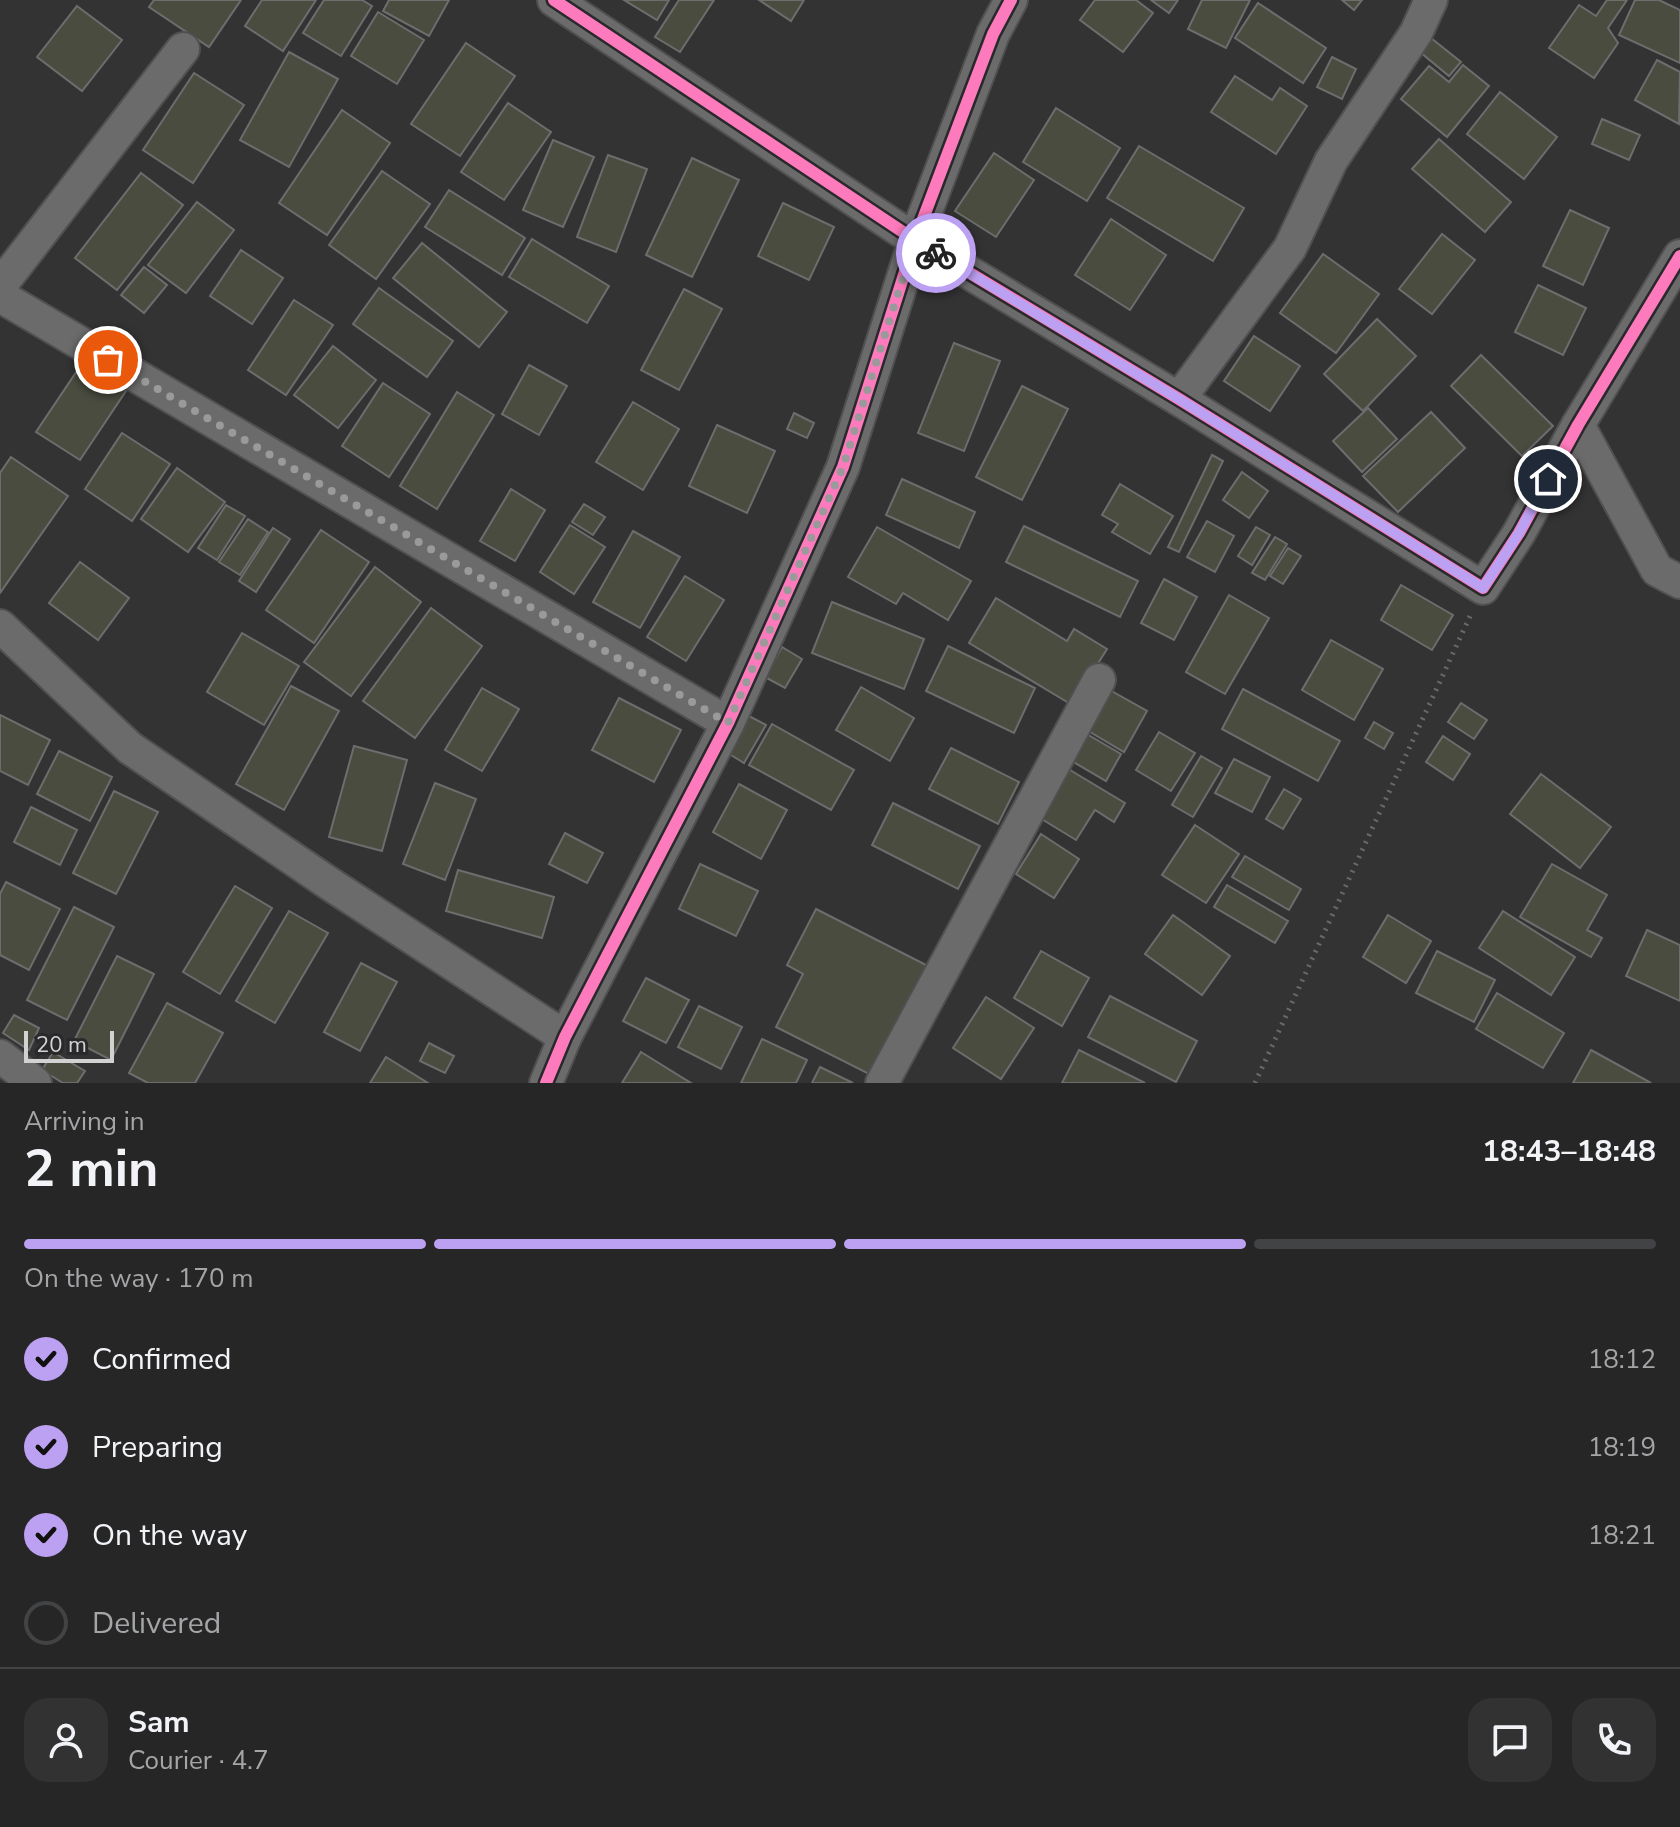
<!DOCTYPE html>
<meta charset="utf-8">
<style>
:root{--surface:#262627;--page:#323233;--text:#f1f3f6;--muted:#a4a5a7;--line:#424344;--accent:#bca0f2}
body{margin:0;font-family:"Nunito Sans",sans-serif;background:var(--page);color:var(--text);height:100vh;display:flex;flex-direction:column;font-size:30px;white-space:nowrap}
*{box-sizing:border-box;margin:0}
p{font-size:26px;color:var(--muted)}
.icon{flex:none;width:44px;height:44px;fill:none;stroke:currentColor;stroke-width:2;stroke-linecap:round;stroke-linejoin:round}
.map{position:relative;height:1083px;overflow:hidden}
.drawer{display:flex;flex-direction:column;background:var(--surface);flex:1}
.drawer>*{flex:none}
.scale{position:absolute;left:24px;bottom:20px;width:90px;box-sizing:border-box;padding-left:8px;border:4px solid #d2d2d3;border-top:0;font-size:22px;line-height:28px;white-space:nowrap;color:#d2d2d3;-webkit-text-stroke:6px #29282b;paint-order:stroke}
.pin{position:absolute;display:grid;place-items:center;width:68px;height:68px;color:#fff;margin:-34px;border:4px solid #fff;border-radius:50%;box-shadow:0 2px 8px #0007}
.courier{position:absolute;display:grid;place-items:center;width:80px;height:80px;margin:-40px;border:6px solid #bca0f2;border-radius:50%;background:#fff;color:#222;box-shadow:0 2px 10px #0007}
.overview em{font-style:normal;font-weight:700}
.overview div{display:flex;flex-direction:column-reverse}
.overview{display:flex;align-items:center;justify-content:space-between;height:136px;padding:0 24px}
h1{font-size:52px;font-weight:700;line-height:60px}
.bar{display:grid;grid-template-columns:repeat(4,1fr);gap:12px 8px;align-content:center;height:96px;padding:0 24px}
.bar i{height:10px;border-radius:6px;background:var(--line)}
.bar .on{background:var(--accent)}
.bar p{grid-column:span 4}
.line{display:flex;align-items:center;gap:20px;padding:0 24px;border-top:2px solid var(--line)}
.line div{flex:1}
.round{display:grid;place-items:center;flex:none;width:84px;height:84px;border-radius:24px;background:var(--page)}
ol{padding:0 24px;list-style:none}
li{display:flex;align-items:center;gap:24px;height:88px}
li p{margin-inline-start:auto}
li .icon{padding:8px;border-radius:50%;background:var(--accent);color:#111;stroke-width:4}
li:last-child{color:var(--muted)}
li i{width:44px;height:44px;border:4px solid var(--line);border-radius:50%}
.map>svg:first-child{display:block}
.building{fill:#4a4c40;stroke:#6c6d6c;stroke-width:2}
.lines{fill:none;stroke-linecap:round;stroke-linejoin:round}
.minor-casing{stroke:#505051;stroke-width:36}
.path{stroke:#69696a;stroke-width:5;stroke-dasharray:2 6;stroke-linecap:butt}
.minor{stroke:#6b6b6b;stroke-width:32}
.cycleway-casing{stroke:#29282b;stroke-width:17}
.cycleway{stroke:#fd7abc;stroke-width:12}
.done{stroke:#9a9a9b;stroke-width:8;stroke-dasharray:0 14.4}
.route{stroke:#bca0f2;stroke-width:10}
</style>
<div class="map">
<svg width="1680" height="1083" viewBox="0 0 1680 1083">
<rect width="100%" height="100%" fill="#333334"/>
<g class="building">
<path d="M154,0H241L209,47L149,7Z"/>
<path d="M262,0H316L283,51L245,26Z"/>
<path d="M324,0H362L372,6L341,56L303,33Z"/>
<path d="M389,0H449L429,36L383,11Z"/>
<path d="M624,0H669L657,20Z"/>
<path d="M679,0H714L680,52L655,37Z"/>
<path d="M759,0H804L791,21Z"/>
<path d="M1095,0H1136L1153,13L1123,52L1080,20Z"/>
<path d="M1151,0H1178L1169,13Z"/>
<path d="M1202,0H1250L1226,48L1188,29Z"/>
<path d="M1342,0H1362L1354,10Z"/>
<path d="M1607,0H1627L1608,28L1618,43L1594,78L1549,48L1579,5L1596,16Z"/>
<path d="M1635,0H1659L1680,10V63L1619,35Z"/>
<path d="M1258,3L1326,48L1303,83L1235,38Z"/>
<path d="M77,6L122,40L82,91L37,57Z"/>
<path d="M378,12L424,40L397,84L351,56Z"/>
<path d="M1431,38L1461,62L1449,76L1420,52Z"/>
<path d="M466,43L515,76L460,156L411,124Z"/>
<path d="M289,52L338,79L289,167L240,140Z"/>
<path d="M1332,57L1356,69L1342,99L1317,87Z"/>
<path d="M1657,60L1680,72L1679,124L1635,100Z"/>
<path d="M1463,65L1489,86L1447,137L1401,99L1429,66L1449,82Z"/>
<path d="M194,73L244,105L193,183L143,150Z"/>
<path d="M1235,76L1272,100L1280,88L1307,106L1276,154L1211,112Z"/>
<path d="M1500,92L1557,137L1524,179L1467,134Z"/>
<path d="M508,103L551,132L504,200L461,172Z"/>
<path d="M1056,108L1120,148L1087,201L1023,162Z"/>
<path d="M342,110L390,143L327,235L279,203Z"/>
<path d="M1602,119L1640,135L1629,160L1592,144Z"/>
<path d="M1439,139L1511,202L1485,232L1412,169Z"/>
<path d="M553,140L594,157L563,227L523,210Z"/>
<path d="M1139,146L1244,208L1213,261L1107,198Z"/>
<path d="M994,153L1034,180L996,237L955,211Z"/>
<path d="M608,155L647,169L616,252L577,237Z"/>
<path d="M692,158L739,180L692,277L646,255Z"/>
<path d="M382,171L430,204L376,279L329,245Z"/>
<path d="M141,173L183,205L117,290L75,258Z"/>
<path d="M449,190L525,238L502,275L425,227Z"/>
<path d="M197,202L234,230L186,293L148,265Z"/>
<path d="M783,203L834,227L809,280L758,256Z"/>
<path d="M1570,210L1609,228L1583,285L1543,266Z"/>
<path d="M1111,219L1166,255L1130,310L1075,275Z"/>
<path d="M1442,234L1475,260L1432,314L1399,289Z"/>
<path d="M532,239L609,286L587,323L509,277Z"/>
<path d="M422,243L507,312L479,347L393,278Z"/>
<path d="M241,250L283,278L252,324L210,296Z"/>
<path d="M1323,254L1379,294L1336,353L1280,313Z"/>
<path d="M144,267L167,285L144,313L121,295Z"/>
<path d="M1538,285L1586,308L1563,355L1515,332Z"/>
<path d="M379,288L453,341L427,377L353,324Z"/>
<path d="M684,289L722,309L679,390L641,370Z"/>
<path d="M294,300L333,325L286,395L248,370Z"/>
<path d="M1377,319L1416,356L1363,411L1324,374Z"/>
<path d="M1254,336L1300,366L1270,411L1224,381Z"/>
<path d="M954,343L1000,361L964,451L918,433Z"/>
<path d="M333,346L376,380L338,428L294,395Z"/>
<path d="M1481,355L1553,426L1522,456L1451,386Z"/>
<path d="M83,362L126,391L80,460L36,432Z"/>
<path d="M529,365L567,386L539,435L502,414Z"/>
<path d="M383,383L430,414L389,477L342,446Z"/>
<path d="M1022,386L1068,409L1022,500L976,477Z"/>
<path d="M457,392L494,415L437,509L400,486Z"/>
<path d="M633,402L679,429L643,490L596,462Z"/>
<path d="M1368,408L1397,439L1362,472L1333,441Z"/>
<path d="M1431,412L1465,448L1398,512L1363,476Z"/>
<path d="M794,413L814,423L807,438L787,429Z"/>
<path d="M717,425L775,451L747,513L689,486Z"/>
<path d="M122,433L170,464L132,521L85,489Z"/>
<path d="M1212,455L1223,461L1179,552L1168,547Z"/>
<path d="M11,457L68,496L0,593V473Z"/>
<path d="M177,468L225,502L188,552L141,519Z"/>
<path d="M1242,472L1268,491L1249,518L1223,500Z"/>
<path d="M902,479L975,512L959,548L886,515Z"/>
<path d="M1120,484L1173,516L1150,554L1112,532L1118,524L1102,515Z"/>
<path d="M511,489L545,510L515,561L480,541Z"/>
<path d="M584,504L605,517L593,535L572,522Z"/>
<path d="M226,505L245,516L217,560L198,548Z"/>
<path d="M248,519L268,532L240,575L219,562Z"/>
<path d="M1207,521L1234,536L1215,572L1187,557Z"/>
<path d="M570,525L605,547L574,594L540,572Z"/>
<path d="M1024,526L1138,581L1120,617L1006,562Z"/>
<path d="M877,527L971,581L948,620L903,593L896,604L848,577Z"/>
<path d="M1256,527L1270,535L1252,565L1238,556Z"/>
<path d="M273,528L290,539L256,592L239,581Z"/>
<path d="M321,530L369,562L314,643L266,610Z"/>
<path d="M633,531L680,557L640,628L593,602Z"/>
<path d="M1275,537L1287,544L1265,580L1252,573Z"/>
<path d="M1288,548L1301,556L1283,584L1270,576Z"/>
<path d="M80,562L129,598L98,640L49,603Z"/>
<path d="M375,567L421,602L351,696L304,662Z"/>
<path d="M685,576L724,600L686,661L647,637Z"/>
<path d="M1164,579L1197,597L1174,640L1141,623Z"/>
<path d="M1401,585L1453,615L1432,650L1381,620Z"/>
<path d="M1229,595L1269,618L1225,694L1186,672Z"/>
<path d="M996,598L1067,641L1074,629L1107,649L1072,705L969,643Z"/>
<path d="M832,602L924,639L904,689L812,653Z"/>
<path d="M431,608L482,646L415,738L363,701Z"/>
<path d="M242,633L299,666L264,725L207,692Z"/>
<path d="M1331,640L1383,669L1354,720L1302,690Z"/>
<path d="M948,646L1035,688L1014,733L926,691Z"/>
<path d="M782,647L802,659L785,688L765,677Z"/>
<path d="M291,686L339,711L284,810L236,784Z"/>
<path d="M861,687L914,718L890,761L836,730Z"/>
<path d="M482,688L519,709L482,771L445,750Z"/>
<path d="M1108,689L1147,711L1124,752L1085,729Z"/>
<path d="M1243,689L1340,741L1318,781L1222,729Z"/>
<path d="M619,698L681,730L654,782L592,750Z"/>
<path d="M1461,703L1487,720L1474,739L1448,722Z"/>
<path d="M0,715L50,740L28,785L0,771Z"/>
<path d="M747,715L766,725L744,763L726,752Z"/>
<path d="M1374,722L1393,733L1384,749L1365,738Z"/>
<path d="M772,724L854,770L831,810L749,765Z"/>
<path d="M1159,732L1195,753L1171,791L1136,770Z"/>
<path d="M1085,733L1121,754L1106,781L1070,760Z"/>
<path d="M1443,736L1470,754L1453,780L1426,762Z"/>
<path d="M354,746L407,760L382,851L329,837Z"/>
<path d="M951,748L1019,782L998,824L929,789Z"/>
<path d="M59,751L112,777L90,821L37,794Z"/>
<path d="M1201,756L1222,768L1193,817L1172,805Z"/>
<path d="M1234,759L1270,777L1252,812L1215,793Z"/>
<path d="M1070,770L1125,803L1114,822L1095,810L1076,840L1040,818Z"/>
<path d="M1541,774L1611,827L1580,868L1510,814Z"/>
<path d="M435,783L476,799L445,880L403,864Z"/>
<path d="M739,784L787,810L761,859L713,832Z"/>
<path d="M1284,789L1301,799L1283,829L1266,819Z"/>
<path d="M114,791L158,812L116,894L73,873Z"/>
<path d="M893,803L980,846L958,889L872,845Z"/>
<path d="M31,807L77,830L60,865L14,842Z"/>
<path d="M1195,825L1239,854L1206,903L1162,875Z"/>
<path d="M565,833L603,853L587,883L549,864Z"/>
<path d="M1041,834L1079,859L1054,898L1016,874Z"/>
<path d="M1245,856L1301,889L1289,910L1232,877Z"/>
<path d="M700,864L758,891L736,936L679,909Z"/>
<path d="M1552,864L1607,895L1587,930L1602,938L1591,957L1520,917Z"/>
<path d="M458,870L554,897L542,938L446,911Z"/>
<path d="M6,882L60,909L29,970L0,955V894Z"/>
<path d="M1227,885L1288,921L1275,943L1214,907Z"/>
<path d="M235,886L272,908L220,994L183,972Z"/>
<path d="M74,907L114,927L67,1020L27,1000Z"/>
<path d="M816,909L930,967L873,1076L776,1027L803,974L787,965Z"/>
<path d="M289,911L328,933L275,1023L236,1001Z"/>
<path d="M1503,911L1575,957L1551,995L1479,948Z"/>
<path d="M1173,915L1230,956L1202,995L1145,954Z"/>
<path d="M1388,915L1431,941L1406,983L1363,957Z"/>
<path d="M1647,930L1680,945V1001L1626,976Z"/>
<path d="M1041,951L1089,978L1062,1026L1014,998Z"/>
<path d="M1437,951L1495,980L1474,1022L1416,993Z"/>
<path d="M117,956L154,974L111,1060L74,1041Z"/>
<path d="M361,963L397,982L360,1051L324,1032Z"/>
<path d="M646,978L689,1000L666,1043L623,1021Z"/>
<path d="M1497,993L1564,1033L1543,1068L1476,1029Z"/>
<path d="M1110,996L1197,1041L1176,1082L1088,1037Z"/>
<path d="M986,997L1034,1028L1001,1079L953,1048Z"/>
<path d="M167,1003L223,1033L195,1083H148L129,1073Z"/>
<path d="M699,1006L742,1027L721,1069L678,1047Z"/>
<path d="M14,1015L39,1028L29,1050L3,1033Z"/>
<path d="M762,1039L807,1060L796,1083H741Z"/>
<path d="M429,1043L454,1056L445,1073L420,1061Z"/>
<path d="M1079,1050L1145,1083H1062Z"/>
<path d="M1591,1050L1651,1083H1573Z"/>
<path d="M53,1052L85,1071L77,1083H63L42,1070Z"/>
<path d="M641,1052L691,1083H622Z"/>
<path d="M386,1057L428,1083H370Z"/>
<path d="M820,1067L853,1083H812Z"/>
</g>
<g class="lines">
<defs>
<g id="minor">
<path d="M554,0L915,240L1179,399L1483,588L1519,533L1578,425L1680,256"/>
<path d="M0,286L183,49"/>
<path d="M0,296L728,723"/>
<path d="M1179,399L1290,248L1331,161L1416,33L1431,0"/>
<path d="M1578,425L1657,570L1680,582"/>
<path d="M0,626L130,748L330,884L565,1037"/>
<path d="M0,1056L35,1083"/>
<path d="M546,1083L565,1037L728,723L843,467L915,240L993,34L1011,0"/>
<path d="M882,1083L1099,680"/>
</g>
</defs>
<use href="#minor" class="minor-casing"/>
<path class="path" d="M1255,1083L1471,614"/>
<use href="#minor" class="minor"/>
<defs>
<g id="cycleway">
<path d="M554,0L915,240L1179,399L1483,588L1519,533L1578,425L1680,256"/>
<path d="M546,1083L565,1037L728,723L843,467L915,240L993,34L1011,0"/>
</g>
</defs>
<use href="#cycleway" class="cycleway-casing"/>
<use href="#cycleway" class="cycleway"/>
</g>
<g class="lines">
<path class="done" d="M108,360L728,723L843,467L915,240L936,253"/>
<path class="route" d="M936,253L1179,399L1483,588L1519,533L1548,479"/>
</g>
</svg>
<div class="scale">20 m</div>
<div class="pin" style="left:108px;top:360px;background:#ea580c"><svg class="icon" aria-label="bag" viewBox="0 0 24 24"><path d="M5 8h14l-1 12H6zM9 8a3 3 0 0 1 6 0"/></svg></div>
<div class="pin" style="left:1548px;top:479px;background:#1f2937"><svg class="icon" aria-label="home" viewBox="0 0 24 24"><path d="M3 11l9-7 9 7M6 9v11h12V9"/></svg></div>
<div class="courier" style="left:936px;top:253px"><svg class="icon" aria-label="bike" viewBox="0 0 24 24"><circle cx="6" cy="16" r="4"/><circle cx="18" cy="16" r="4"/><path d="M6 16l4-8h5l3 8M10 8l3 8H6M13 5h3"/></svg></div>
</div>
<section class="drawer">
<div class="overview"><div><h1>2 min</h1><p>Arriving in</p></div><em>18:43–18:48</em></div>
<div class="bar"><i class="on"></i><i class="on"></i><i class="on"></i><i></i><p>On the way · 170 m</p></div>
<ol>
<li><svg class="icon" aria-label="check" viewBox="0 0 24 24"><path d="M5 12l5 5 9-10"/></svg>Confirmed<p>18:12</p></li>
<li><svg class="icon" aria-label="check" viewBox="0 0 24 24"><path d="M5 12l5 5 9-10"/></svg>Preparing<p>18:19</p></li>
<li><svg class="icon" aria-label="check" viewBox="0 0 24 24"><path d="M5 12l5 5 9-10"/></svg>On the way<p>18:21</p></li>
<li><i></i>Delivered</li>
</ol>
<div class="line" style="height:144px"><a class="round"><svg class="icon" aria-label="person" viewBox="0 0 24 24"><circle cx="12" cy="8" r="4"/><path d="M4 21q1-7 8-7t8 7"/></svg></a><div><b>Sam</b><p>Courier · 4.7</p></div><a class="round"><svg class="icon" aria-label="chat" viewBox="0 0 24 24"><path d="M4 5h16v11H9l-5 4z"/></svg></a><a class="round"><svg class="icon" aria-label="phone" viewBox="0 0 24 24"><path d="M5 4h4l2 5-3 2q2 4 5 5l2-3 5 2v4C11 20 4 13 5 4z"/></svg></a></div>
</section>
